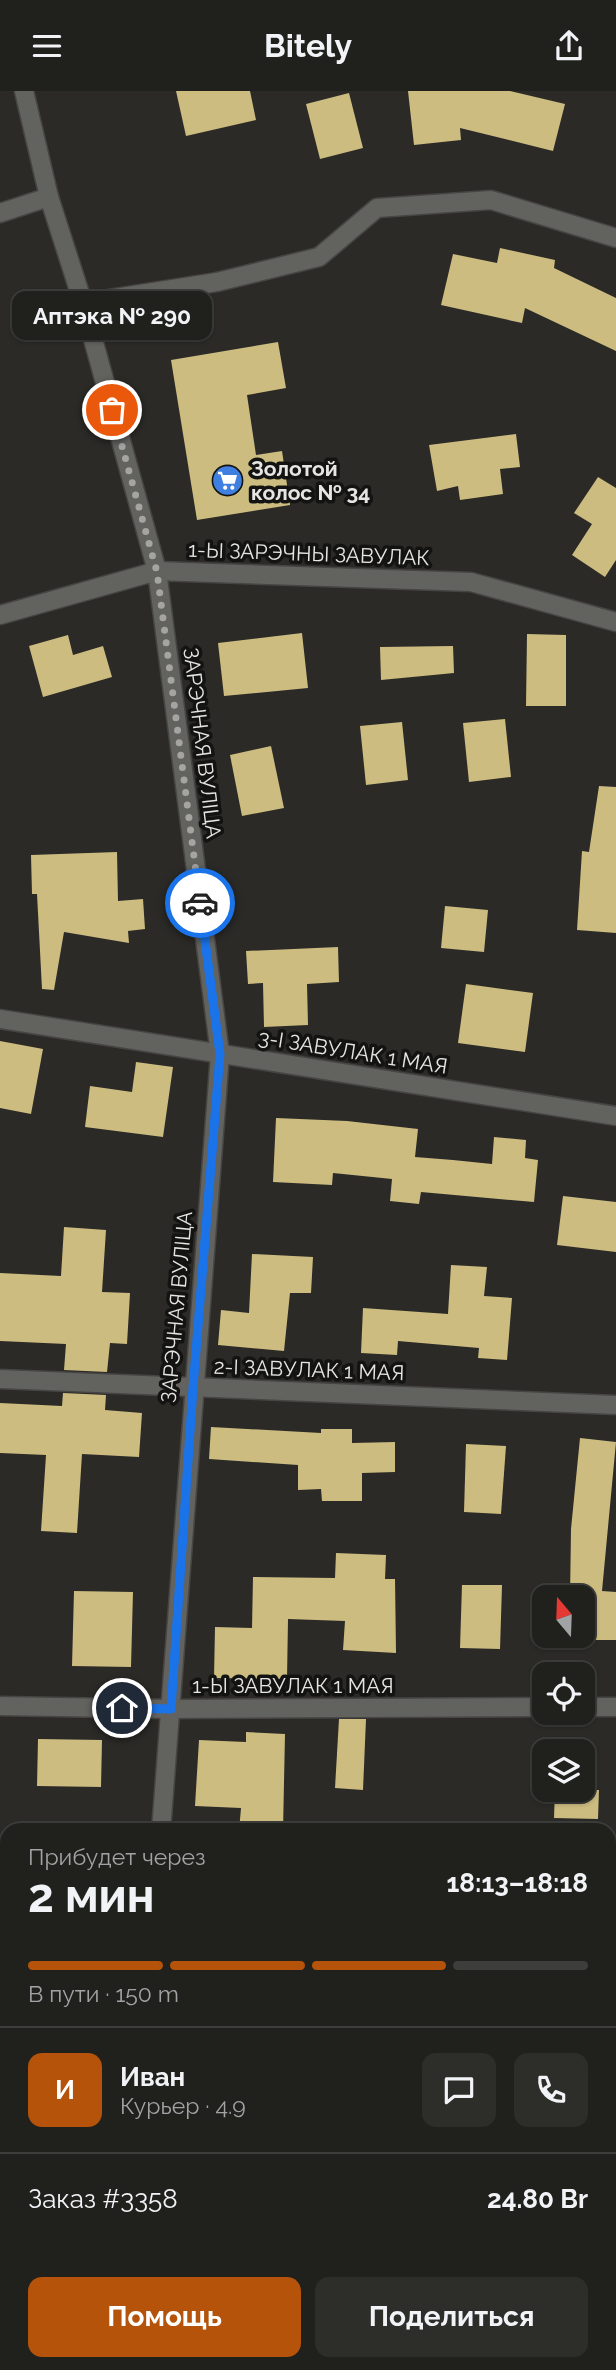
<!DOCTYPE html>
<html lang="ru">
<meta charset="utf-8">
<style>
:root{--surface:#20201d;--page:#2d2d2a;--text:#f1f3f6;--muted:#a2a3a4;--line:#3d3e3b;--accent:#b45309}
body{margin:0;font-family:Raleway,sans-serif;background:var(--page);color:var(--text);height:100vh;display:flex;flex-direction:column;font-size:26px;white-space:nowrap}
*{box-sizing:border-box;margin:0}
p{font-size:23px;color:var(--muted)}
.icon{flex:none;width:38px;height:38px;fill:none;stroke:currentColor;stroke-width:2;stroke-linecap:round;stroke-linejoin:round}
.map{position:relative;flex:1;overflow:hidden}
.details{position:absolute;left:0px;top:1732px;width:616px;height:548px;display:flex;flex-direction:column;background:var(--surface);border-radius:21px 21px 0 0;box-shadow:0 2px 5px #0004,0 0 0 2px var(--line)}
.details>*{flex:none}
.needle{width:46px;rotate:341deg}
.buttons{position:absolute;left:532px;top:1494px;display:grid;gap:14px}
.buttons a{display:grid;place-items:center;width:63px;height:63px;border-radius:14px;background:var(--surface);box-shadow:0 2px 5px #0004,0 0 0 2px var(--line);font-size:35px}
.pin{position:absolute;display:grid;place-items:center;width:60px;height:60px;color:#fff;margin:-30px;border:4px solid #fff;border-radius:50%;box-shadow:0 2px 7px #0007}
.courier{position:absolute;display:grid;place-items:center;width:70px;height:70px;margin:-35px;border:5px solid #1a73e8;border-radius:50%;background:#fff;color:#222;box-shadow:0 2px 9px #0007}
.bubble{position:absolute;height:49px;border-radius:14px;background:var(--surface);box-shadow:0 2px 5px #0004,0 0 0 2px var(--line);font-size:23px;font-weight:700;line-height:49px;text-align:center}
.overview em{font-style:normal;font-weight:700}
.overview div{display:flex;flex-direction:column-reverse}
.overview{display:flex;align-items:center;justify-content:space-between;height:119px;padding:0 28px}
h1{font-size:46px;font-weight:700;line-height:52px}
.bar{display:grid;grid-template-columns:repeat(4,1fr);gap:10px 7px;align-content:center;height:84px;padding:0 28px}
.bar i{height:9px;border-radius:5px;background:var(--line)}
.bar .active{background:var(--accent)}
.bar p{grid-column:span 4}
.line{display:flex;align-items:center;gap:18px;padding:0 28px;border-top:2px solid var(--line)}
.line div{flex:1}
.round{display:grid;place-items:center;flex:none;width:74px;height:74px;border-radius:14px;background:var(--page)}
.button{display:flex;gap:14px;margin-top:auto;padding:14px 28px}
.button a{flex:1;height:80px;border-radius:14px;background:var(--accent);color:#fff;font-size:28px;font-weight:700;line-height:80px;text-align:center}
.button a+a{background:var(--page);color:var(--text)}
header{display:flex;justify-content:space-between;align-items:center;height:91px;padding:0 28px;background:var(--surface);font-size:32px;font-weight:700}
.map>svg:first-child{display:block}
.building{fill:#ccbc80}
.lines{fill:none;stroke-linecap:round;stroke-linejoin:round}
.minor-casing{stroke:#464543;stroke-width:21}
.minor{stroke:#62625f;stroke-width:18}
.done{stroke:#a5a4a1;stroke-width:7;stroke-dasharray:0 12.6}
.route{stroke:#1a73e8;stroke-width:9}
.labels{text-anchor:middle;stroke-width:7;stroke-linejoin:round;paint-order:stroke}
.poi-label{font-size:21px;font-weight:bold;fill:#e6e5e3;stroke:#131311;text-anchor:start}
.street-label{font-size:21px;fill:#e6e5e3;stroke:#131311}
</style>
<header><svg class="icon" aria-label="menu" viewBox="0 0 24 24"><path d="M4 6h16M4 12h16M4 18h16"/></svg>Bitely<svg class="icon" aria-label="share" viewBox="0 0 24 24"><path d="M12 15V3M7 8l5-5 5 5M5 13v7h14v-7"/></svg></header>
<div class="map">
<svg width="616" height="2279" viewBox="0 0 616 2279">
<rect width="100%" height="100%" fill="#2b2a27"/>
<g class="building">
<path d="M176,0H250L256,29L186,45Z"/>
<path d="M408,0H510L565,13L553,60L460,37L461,49L414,54Z"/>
<path d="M349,2L363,57L320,68L306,13Z"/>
<path d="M500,157L555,169L554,177L616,207V260L525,217L522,232L441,214L453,163L497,172Z"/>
<path d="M278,251L286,297L247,304L256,364L282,360L290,414L197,429L171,269Z"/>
<path d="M516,343L520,376L500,378L503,403L460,409L458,395L437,400L429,354Z"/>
<path d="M598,386L616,397V469L605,486L572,464L592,433L574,422Z"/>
<path d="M302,542L308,597L224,605L218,552Z"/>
<path d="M527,543L566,544V615H526Z"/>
<path d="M68,544L73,564L103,555L112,586L43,606L29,555Z"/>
<path d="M453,555L454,582L381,589L380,556Z"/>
<path d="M505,628L511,686L469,691L463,632Z"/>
<path d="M402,631L408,689L366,694L360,635Z"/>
<path d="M271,655L284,717L242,725L230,664Z"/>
<path d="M599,695L616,696V842L577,839L582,760L589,761Z"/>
<path d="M117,761L118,810L143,808L145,838L128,840L129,852L64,841L54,899L42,898L37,803H32L31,764Z"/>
<path d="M445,815L488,819L484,861L441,857Z"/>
<path d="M338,856L339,891L307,893L308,934L264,936L263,892L248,893L246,860Z"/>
<path d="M466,893L533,902L525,961L458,952Z"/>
<path d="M0,950L43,958L31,1023L0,1017Z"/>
<path d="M136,971L173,976L163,1046L85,1036L90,995L132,1001Z"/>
<path d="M276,1027L347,1030L418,1038L415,1066L453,1069L492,1073L494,1046L526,1049L525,1067L538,1069L534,1111L421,1101L419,1113L390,1110L392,1088L333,1082L332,1094L273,1091Z"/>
<path d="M563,1105L616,1111V1161L557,1154Z"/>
<path d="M64,1136L106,1139L102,1201L130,1202L127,1253L110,1252L107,1281L64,1279L66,1253L0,1250V1182L61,1185Z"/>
<path d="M252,1163L313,1166L311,1202H290L284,1260L218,1254L221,1219L249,1222Z"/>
<path d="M451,1174L487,1176L484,1205L512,1207L507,1269L478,1267L479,1257L398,1250L397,1264L361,1262L363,1217L448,1223Z"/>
<path d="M63,1302L106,1304L105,1319L142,1322L139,1366L82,1363L77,1442L41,1440L46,1364L0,1362V1312L62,1315Z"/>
<path d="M211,1336L321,1342V1338H352V1352L395,1351V1381L362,1382V1410H322L321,1398L298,1399V1374L209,1368Z"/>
<path d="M580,1347L616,1351L602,1500L616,1501V1549H569V1545H583V1507H570L571,1438Z"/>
<path d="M466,1353L506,1355L501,1423L464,1421Z"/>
<path d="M336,1462L386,1464L385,1488H395L396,1562L343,1559L345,1530L288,1528L287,1588L214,1587L215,1536L252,1537L253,1486L335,1487Z"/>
<path d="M462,1494H502L500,1558L460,1557Z"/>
<path d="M74,1500L133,1501L131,1576L72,1575Z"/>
<path d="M339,1628H366L363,1699L335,1697Z"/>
<path d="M246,1641L285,1643L283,1740H239L241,1717L195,1715L199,1649L246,1651Z"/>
<path d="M38,1648L102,1649L101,1696L37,1695Z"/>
<path d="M555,1699H599L598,1728L554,1727Z"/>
</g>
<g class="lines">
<defs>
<g id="minor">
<path d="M24,0L49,106L83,212L157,480L220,963L161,1740"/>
<path d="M0,122L49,106"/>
<path d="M83,212L217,191L319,166L377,117L491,109L616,147"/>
<path d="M0,524L157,480L471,491L616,531"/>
<path d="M0,928L616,1025"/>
<path d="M0,1288L616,1314"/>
<path d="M0,1615L171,1618L544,1616"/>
<path d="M583,1616H616"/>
<path d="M609,1959L616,1957"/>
<path d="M0,2048L7,2047"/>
<path d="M609,2236L616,2230"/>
<path d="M138,2273V2279"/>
<path d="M580,2279L583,2273"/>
</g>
</defs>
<use href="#minor" class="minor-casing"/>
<use href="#minor" class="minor"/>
</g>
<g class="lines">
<path class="done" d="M112,319L157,481L200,812"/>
<path class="route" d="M122,1617L171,1618L193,1297L220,963L200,812"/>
</g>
<defs>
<symbol id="supermarket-disc" viewBox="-11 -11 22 22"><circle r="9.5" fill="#3f7fe0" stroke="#131311"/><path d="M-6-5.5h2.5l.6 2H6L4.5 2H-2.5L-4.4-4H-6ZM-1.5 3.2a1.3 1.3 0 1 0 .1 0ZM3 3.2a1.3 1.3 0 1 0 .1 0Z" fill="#fff"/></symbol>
</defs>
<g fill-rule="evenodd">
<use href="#supermarket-disc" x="210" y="372" width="35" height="35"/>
</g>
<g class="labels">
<g class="poi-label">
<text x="251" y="385">Золотой<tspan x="251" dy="24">колос № 34</tspan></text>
</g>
<g class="street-label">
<text transform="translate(309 463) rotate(2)" y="7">1-Ы ЗАРЭЧНЫ ЗАВУЛАК</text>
<text transform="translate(202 652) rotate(83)" y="7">ЗАРЭЧНАЯ ВУЛІЦА</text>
<text transform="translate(353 961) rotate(9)" y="7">3-І ЗАВУЛАК 1 МАЯ</text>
<text transform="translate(177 1216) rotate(-85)" y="7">ЗАРЭЧНАЯ ВУЛІЦА</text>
<text transform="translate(309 1279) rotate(2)" y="7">2-І ЗАВУЛАК 1 МАЯ</text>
<text x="293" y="1602">1-Ы ЗАВУЛАК 1 МАЯ</text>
</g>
</g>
</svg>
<div class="buttons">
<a><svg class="needle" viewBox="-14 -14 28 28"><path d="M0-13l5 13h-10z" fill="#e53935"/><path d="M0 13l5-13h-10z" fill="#a2a3a4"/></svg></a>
<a><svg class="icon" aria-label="locate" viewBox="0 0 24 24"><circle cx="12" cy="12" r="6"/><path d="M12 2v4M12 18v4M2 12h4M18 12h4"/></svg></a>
<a><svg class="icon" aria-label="layers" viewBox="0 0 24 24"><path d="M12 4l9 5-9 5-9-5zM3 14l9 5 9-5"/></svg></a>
</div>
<div class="pin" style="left:112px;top:319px;background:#ea580c"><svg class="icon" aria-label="bag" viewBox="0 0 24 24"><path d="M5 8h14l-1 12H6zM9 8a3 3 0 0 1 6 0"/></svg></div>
<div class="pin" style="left:122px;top:1617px;background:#1f2937"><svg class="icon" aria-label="home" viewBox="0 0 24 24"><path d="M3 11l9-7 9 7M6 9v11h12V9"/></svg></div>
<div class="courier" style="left:200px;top:812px"><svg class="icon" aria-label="car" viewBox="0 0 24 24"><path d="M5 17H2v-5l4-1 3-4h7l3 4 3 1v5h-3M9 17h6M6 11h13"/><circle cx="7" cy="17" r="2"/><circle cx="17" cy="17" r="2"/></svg></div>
<div class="bubble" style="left:12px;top:200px;width:200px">Аптэка № 290</div>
<section class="details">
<div class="overview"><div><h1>2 мин</h1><p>Прибудет через</p></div><em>18:13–18:18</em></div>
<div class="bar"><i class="active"></i><i class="active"></i><i class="active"></i><i></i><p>В пути · 150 m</p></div>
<div class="line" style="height:126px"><b class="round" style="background:var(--accent);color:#fff">И</b><div><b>Иван</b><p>Курьер · 4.9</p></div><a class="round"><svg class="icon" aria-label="chat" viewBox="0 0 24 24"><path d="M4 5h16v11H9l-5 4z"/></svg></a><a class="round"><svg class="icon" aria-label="phone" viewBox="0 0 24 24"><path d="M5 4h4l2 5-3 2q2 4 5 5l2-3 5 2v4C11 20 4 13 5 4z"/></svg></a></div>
<div class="line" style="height:91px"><div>Заказ #3358</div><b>24.80 Br</b></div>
<div class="button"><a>Помощь</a><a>Поделиться</a></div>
</section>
</div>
